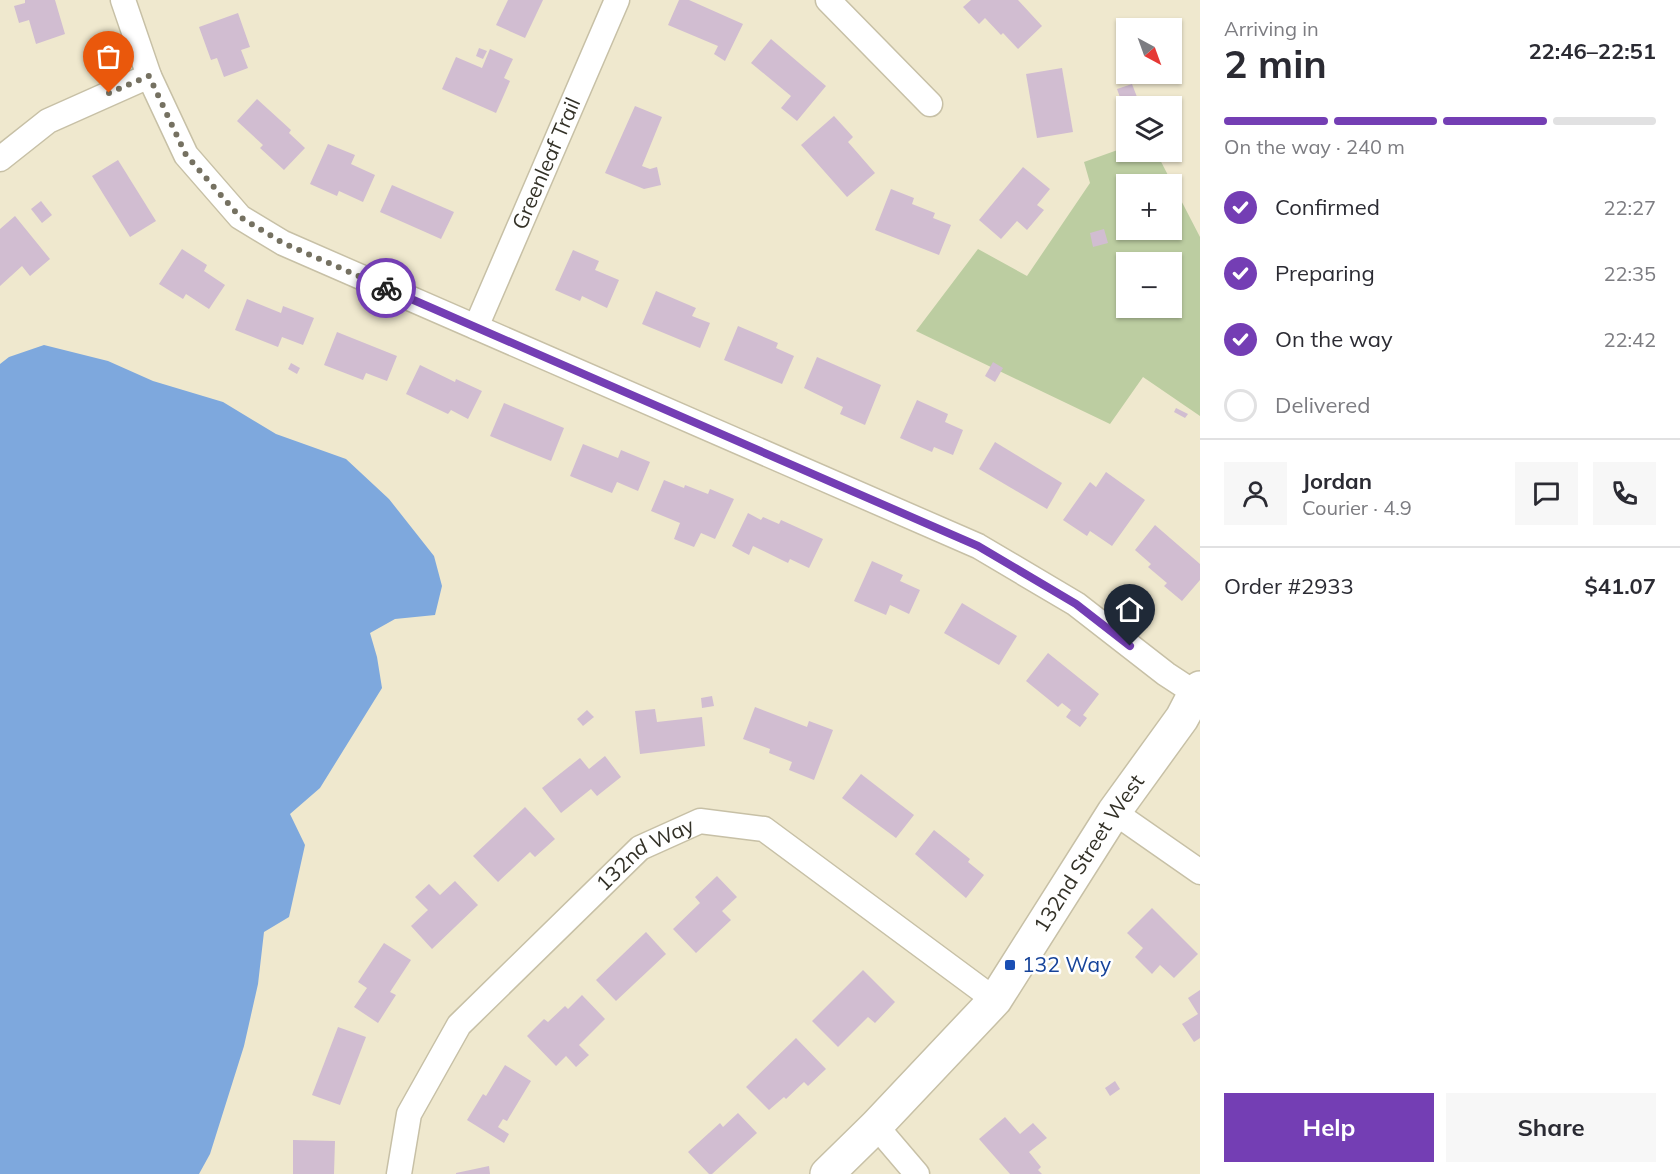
<!DOCTYPE html>
<meta charset="utf-8">
<style>
:root{--surface:#fff;--page:#f7f7f7;--text:#2b2b33;--muted:#7c7c81;--line:#e1e1e2;--accent:#743eb4}
body{margin:0;font-family:Mulish,sans-serif;background:var(--page);color:var(--text);height:100vh;display:flex;flex-direction:column;font-size:22px;white-space:nowrap}
*{box-sizing:border-box;margin:0}
p{font-size:20px;color:var(--muted)}
.icon{flex:none;width:33px;height:33px;fill:none;stroke:currentColor;stroke-width:2;stroke-linecap:round;stroke-linejoin:round}
.map{position:relative;flex:1;overflow:hidden}
.details{display:flex;flex-direction:column;background:var(--surface);width:480px}
.details>*{flex:none}
.needle{width:39px;rotate:139deg}
.controls{position:absolute;left:1116px;top:18px;display:grid;gap:12px}
.controls a{display:grid;place-items:center;width:66px;height:66px;border-radius:0px;background:var(--surface);box-shadow:0 2px 4px #0004;font-size:30px}
.pin{position:absolute;display:grid;place-items:center;width:51px;height:51px;color:#fff;margin:-62px -26px;border-radius:50% 50% 50% 0;rotate:-45deg;box-shadow:0 0 6px #0007}
.pin .icon{rotate:45deg}
.courier{position:absolute;display:grid;place-items:center;width:60px;height:60px;margin:-30px;border:4px solid #743eb4;border-radius:50%;background:#fff;color:#222;box-shadow:0 2px 8px #0007}
.head em{font-style:normal;font-weight:700}
.head div{display:flex;flex-direction:column-reverse}
.head{display:flex;align-items:center;justify-content:space-between;height:102px;padding:0 24px}
h1{font-size:39px;font-weight:700;line-height:45px}
.bar{display:grid;grid-template-columns:repeat(4,1fr);gap:9px 6px;align-content:center;height:72px;padding:0 24px}
.bar i{height:8px;border-radius:4px;background:var(--line)}
.bar .active{background:var(--accent)}
.bar p{grid-column:span 4}
.line{display:flex;align-items:center;gap:15px;padding:0 24px;border-top:2px solid var(--line)}
.line div{flex:1}
.round{display:grid;place-items:center;flex:none;width:63px;height:63px;border-radius:0px;background:var(--page)}
ol{padding:0 24px;list-style:none}
li{display:flex;align-items:center;gap:18px;height:66px}
li p{margin-inline-start:auto}
li .icon{padding:6px;border-radius:50%;background:var(--accent);color:#fff;stroke-width:4}
li:last-child{color:var(--muted)}
li i{width:33px;height:33px;border:3px solid var(--line);border-radius:50%}
.action{display:flex;gap:12px;margin-top:auto;padding:12px 24px}
.action a{flex:1;height:69px;border-radius:0px;background:var(--accent);color:#fff;font-size:24px;font-weight:700;line-height:69px;text-align:center}
.action a+a{background:var(--page);color:var(--text)}
main{display:flex;flex:1;min-height:0}
.map>svg:first-child{display:block}
.green{fill:#bccda1;fill-rule:evenodd}
.water{fill:#7ea8dd}
.building{fill:#d1bdd1}
.lines{fill:none;stroke-linecap:round;stroke-linejoin:round}
.street-casing{stroke:#c7c0a6;stroke-width:27}
.secondary-casing{stroke:#c7c0a6;stroke-width:36}
.street{stroke:#fff;stroke-width:24}
.secondary{stroke:#fff;stroke-width:33}
.done{stroke:#757161;stroke-width:6;stroke-dasharray:0 10.8}
.route{stroke:#743eb4;stroke-width:8}
.transit-dot{fill:#1a4fb4;stroke:#fff;stroke-width:2}
.labels{text-anchor:middle;stroke-width:5;stroke-linejoin:round;paint-order:stroke}
.street-label{font-size:21px;fill:#333127;stroke:#fff}
.transit-label{font-size:21px;fill:#164399;stroke:#fff;text-anchor:start}
</style>
<main>
<div class="map">
<svg width="1200" height="1174" viewBox="0 0 1200 1174">
<rect width="100%" height="100%" fill="#efe8ce"/>
<path class="green" d="M1126,147V152H1156L1200,237V416L1143,377L1110,424L916,331L978,249L1027,276L1090,183L1084,162ZM1126,184H1172V230H1126ZM1126,262H1172V308H1126Z"/>
<path class="water" d="M44,345L108,361L153,381L223,402L276,434L346,459L389,499L434,556L442,586L435,615L395,619L370,633L377,657L382,688L320,788L290,814L305,845L289,917L264,932L258,984L244,1046L210,1154L199,1174H0V364L9,357Z"/>
<g class="building">
<path d="M25,0H55L65,34L36,44L29,20L19,23L14,6L25,3Z"/>
<path d="M508,0H543L525,38L496,25Z"/>
<path d="M679,0H689L743,24L725,61L714,54L718,46L668,25Z"/>
<path d="M971,0H1018L1042,26L1018,49L1003,33L1001,35L985,18L979,24L963,7Z"/>
<path d="M238,13L250,47L241,50L248,68L224,77L217,58L211,60L199,27Z"/>
<path d="M771,39L826,86L797,121L781,108L791,96L751,63Z"/>
<path d="M479,48L487,51L483,59L476,56Z"/>
<path d="M490,49L513,59L504,78L510,81L496,113L442,89L456,57L482,68Z"/>
<path d="M1062,68L1073,132L1037,138L1026,74Z"/>
<path d="M1132,84L1137,97L1122,103L1117,89Z"/>
<path d="M257,99L291,130L289,133L305,148L284,170L260,148L263,145L237,121Z"/>
<path d="M635,106L662,117L642,166L650,169L657,167L661,185L644,189L605,173Z"/>
<path d="M834,116L853,137L848,142L875,173L847,197L801,145Z"/>
<path d="M328,144L355,155L351,164L375,175L363,202L339,191L337,196L310,184Z"/>
<path d="M118,160L156,221L130,237L92,176Z"/>
<path d="M1023,167L1050,189L1037,205L1044,210L1027,230L1017,221L1001,239L979,220Z"/>
<path d="M392,185L454,212L441,239L380,212Z"/>
<path d="M891,189L914,198L912,204L935,213L933,218L951,225L939,255L875,230Z"/>
<path d="M41,201L52,215L42,223L31,209Z"/>
<path d="M15,216L50,259L30,276L22,266L0,286V229Z"/>
<path d="M1104,229L1108,243L1093,247L1090,233Z"/>
<path d="M182,249L207,265L204,271L225,285L209,309L186,294L183,299L159,284Z"/>
<path d="M573,250L599,261L595,270L619,280L607,308L582,296L580,301L555,290Z"/>
<path d="M656,291L696,308L692,316L710,323L700,348L642,324Z"/>
<path d="M247,299L281,313L283,306L314,318L303,345L282,337L278,347L235,330Z"/>
<path d="M738,326L778,343L776,348L794,356L782,384L724,360Z"/>
<path d="M337,332L397,356L387,381L366,373L363,380L324,365Z"/>
<path d="M817,357L881,385L865,425L840,414L843,407L804,388Z"/>
<path d="M993,362L1003,368L995,382L985,376Z"/>
<path d="M291,363L300,368L297,374L288,369Z"/>
<path d="M420,365L455,382L456,379L482,391L468,419L451,410L448,414L406,394Z"/>
<path d="M917,400L948,414L945,422L963,430L953,455L934,447L932,452L900,438Z"/>
<path d="M504,403L564,428L551,461L490,436Z"/>
<path d="M1176,408L1188,414L1185,418L1174,412Z"/>
<path d="M995,442L1062,483L1047,509L979,469Z"/>
<path d="M583,444L618,458L621,450L650,462L638,491L617,482L612,493L570,476Z"/>
<path d="M1106,472L1145,500L1112,546L1090,531L1087,536L1063,520L1090,482L1096,487Z"/>
<path d="M664,480L684,488L685,485L708,494L710,489L734,499L715,539L701,533L694,547L674,539L680,523L651,511Z"/>
<path d="M748,513L761,520L763,517L779,524L781,520L823,539L809,568L790,559L788,563L753,546L749,555L732,546Z"/>
<path d="M1155,525L1200,564V580L1182,601L1164,586L1167,583L1148,567L1151,564L1135,550Z"/>
<path d="M872,561L903,575L900,581L920,590L909,614L890,605L886,615L854,601Z"/>
<path d="M962,603L1017,636L999,665L944,633Z"/>
<path d="M1048,653L1099,694L1083,715L1087,718L1080,727L1066,717L1071,710L1062,703L1058,707L1026,681Z"/>
<path d="M712,696L714,706L702,708L701,698Z"/>
<path d="M755,707L807,727L809,721L833,730L814,780L789,770L792,762L769,753L770,749L743,739Z"/>
<path d="M655,709L657,722L702,717L705,746L640,754L635,711Z"/>
<path d="M587,710L594,717L583,726L577,719Z"/>
<path d="M605,756L621,777L597,796L591,789L561,813L542,788L580,758L589,769Z"/>
<path d="M861,774L914,815L896,838L842,798Z"/>
<path d="M525,807L555,839L535,857L530,852L498,882L473,856Z"/>
<path d="M934,830L970,859L968,862L984,875L966,898L915,854Z"/>
<path d="M717,876L737,897L722,911L731,920L696,953L673,929L700,903L695,897Z"/>
<path d="M455,881L478,905L432,949L411,926L428,910L415,897L429,884L440,895Z"/>
<path d="M1152,908L1198,954L1174,978L1160,965L1152,974L1135,957L1143,948L1127,933Z"/>
<path d="M646,932L666,954L616,1001L596,980Z"/>
<path d="M384,943L411,960L390,992L396,995L378,1023L354,1007L367,988L358,982Z"/>
<path d="M863,970L895,1002L875,1023L868,1017L838,1047L812,1021Z"/>
<path d="M1200,990V1038L1194,1042L1182,1024L1198,1014L1188,998Z"/>
<path d="M582,995L605,1019L579,1045L589,1055L576,1067L566,1056L556,1066L527,1036L544,1019L548,1022L565,1006L568,1009Z"/>
<path d="M338,1027L366,1037L340,1105L312,1095Z"/>
<path d="M796,1038L826,1069L808,1086L804,1082L786,1099L784,1097L769,1110L746,1087Z"/>
<path d="M505,1065L531,1081L507,1121L503,1119L498,1127L509,1134L504,1143L467,1120L483,1094L486,1096Z"/>
<path d="M1115,1081L1120,1089L1110,1096L1105,1088Z"/>
<path d="M738,1113L757,1133L712,1174H709L688,1152L720,1123L723,1127Z"/>
<path d="M1005,1117L1020,1134L1033,1123L1047,1138L1029,1152L1041,1167L1038,1170L1042,1174H1010L979,1139Z"/>
<path d="M293,1140L335,1141L334,1174H293Z"/>
<path d="M489,1166L490,1174H456V1173Z"/>
</g>
<g class="lines">
<defs>
<g id="street">
<path d="M123,0L149,76L186,155L240,217L283,243L978,546L1076,604L1166,674L1195,693"/>
<path d="M828,0L930,104"/>
<path d="M0,159L48,121L149,76"/>
<path id="s1" d="M476,327L617,0"/>
<path d="M1114,812L1200,872"/>
<path d="M876,1126L917,1174"/>
<path id="s2" d="M399,1174L409,1114L459,1025L640,848L700,821L764,829L995,1000"/>
</g>
<g id="secondary">
<path id="s3" d="M827,1174L876,1126L995,1000L1114,812L1182,718L1195,693L1200,688"/>
</g>
</defs>
<use href="#street" class="street-casing"/>
<use href="#secondary" class="secondary-casing"/>
<use href="#street" class="street"/>
<use href="#secondary" class="secondary"/>
</g>
<g class="lines">
<path class="done" d="M109,93L149,76L186,155L240,217L283,243L386,288"/>
<path class="route" d="M386,288L978,546L1076,604L1130,646"/>
</g>
<rect class="transit-dot" x="1004" y="959" width="12" height="12" rx="3"/>
<g class="labels">
<g class="street-label">
<text dy="7" stroke="none"><textPath href="#s1" startOffset="178">Greenleaf Trail</textPath></text>
<text dy="7" stroke="none"><textPath href="#s3" startOffset="416">132nd Street West</textPath></text>
<text dy="7" stroke="none"><textPath href="#s2" startOffset="417">132nd Way</textPath></text>
</g>
<g class="transit-label">
<text x="1022" y="972">132 Way</text>
</g>
</g>
</svg>
<div class="controls">
<a><svg class="needle" viewBox="-14 -14 28 28"><path d="M0-13l5 13h-10z" fill="#e53935"/><path d="M0 13l5-13h-10z" fill="#7c7c81"/></svg></a>
<a><svg class="icon" aria-label="layers" viewBox="0 0 24 24"><path d="M12 4l9 5-9 5-9-5zM3 14l9 5 9-5"/></svg></a>
<a>+</a>
<a>−</a>
</div>
<div class="pin" style="left:109px;top:93px;background:#ea580c"><svg class="icon" aria-label="bag" viewBox="0 0 24 24"><path d="M5 8h14l-1 12H6zM9 8a3 3 0 0 1 6 0"/></svg></div>
<div class="pin" style="left:1130px;top:646px;background:#1f2937"><svg class="icon" aria-label="home" viewBox="0 0 24 24"><path d="M3 11l9-7 9 7M6 9v11h12V9"/></svg></div>
<div class="courier" style="left:386px;top:288px"><svg class="icon" aria-label="bike" viewBox="0 0 24 24"><circle cx="6" cy="16" r="4"/><circle cx="18" cy="16" r="4"/><path d="M6 16l4-8h5l3 8M10 8l3 8H6M13 5h3"/></svg></div>
</div>
<section class="details">
<div class="head"><div><h1>2 min</h1><p>Arriving in</p></div><em>22:46–22:51</em></div>
<div class="bar"><i class="active"></i><i class="active"></i><i class="active"></i><i></i><p>On the way · 240 m</p></div>
<ol>
<li><svg class="icon" aria-label="check" viewBox="0 0 24 24"><path d="M5 12l5 5 9-10"/></svg>Confirmed<p>22:27</p></li>
<li><svg class="icon" aria-label="check" viewBox="0 0 24 24"><path d="M5 12l5 5 9-10"/></svg>Preparing<p>22:35</p></li>
<li><svg class="icon" aria-label="check" viewBox="0 0 24 24"><path d="M5 12l5 5 9-10"/></svg>On the way<p>22:42</p></li>
<li><i></i>Delivered</li>
</ol>
<div class="line" style="height:108px"><a class="round"><svg class="icon" aria-label="person" viewBox="0 0 24 24"><circle cx="12" cy="8" r="4"/><path d="M4 21q1-7 8-7t8 7"/></svg></a><div><b>Jordan</b><p>Courier · 4.9</p></div><a class="round"><svg class="icon" aria-label="chat" viewBox="0 0 24 24"><path d="M4 5h16v11H9l-5 4z"/></svg></a><a class="round"><svg class="icon" aria-label="phone" viewBox="0 0 24 24"><path d="M5 4h4l2 5-3 2q2 4 5 5l2-3 5 2v4C11 20 4 13 5 4z"/></svg></a></div>
<div class="line" style="height:78px"><div>Order #2933</div><b>$41.07</b></div>
<div class="action"><a>Help</a><a>Share</a></div>
</section>
</main>
